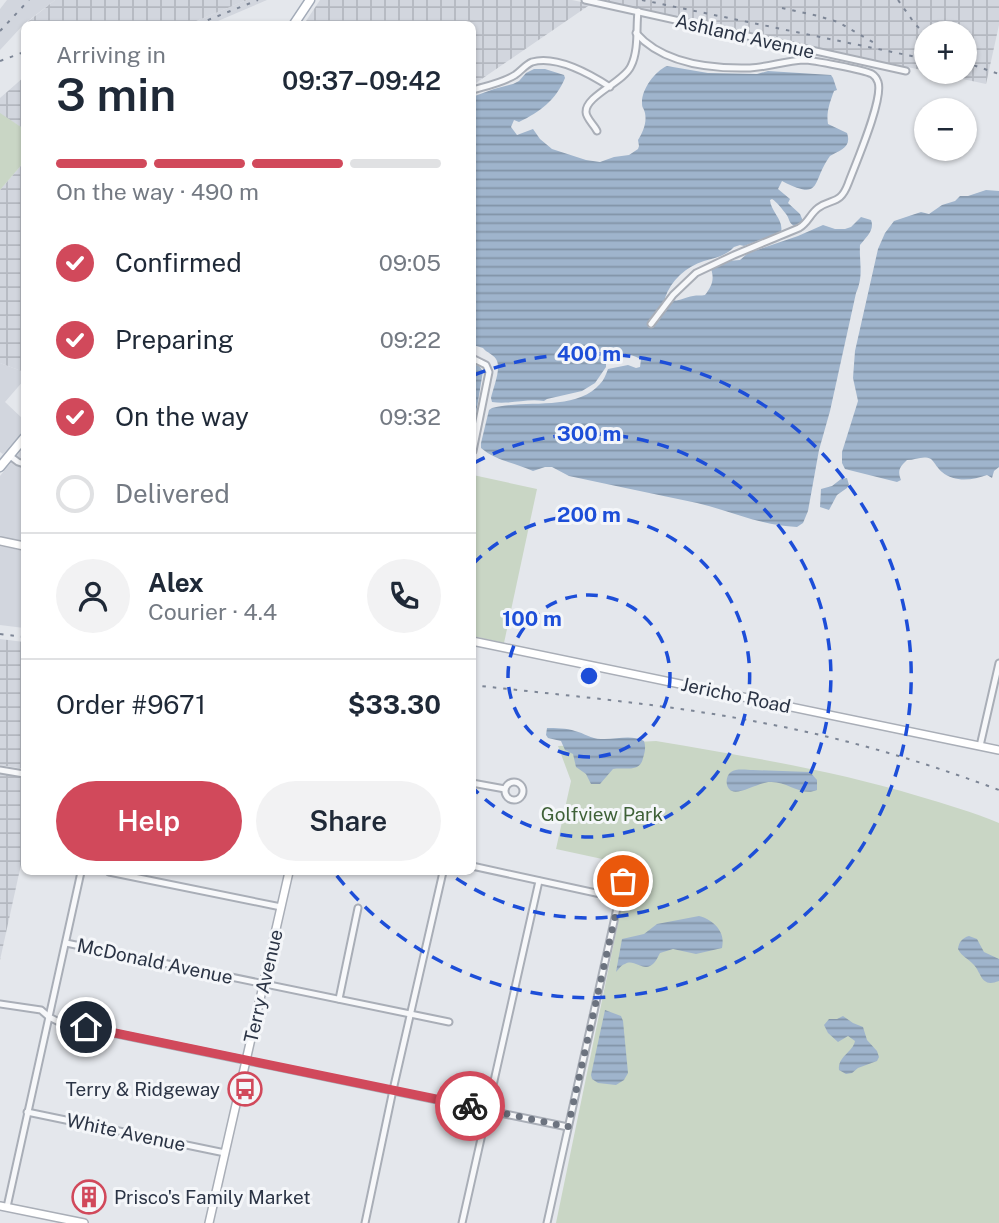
<!DOCTYPE html>
<meta charset="utf-8">
<style>
:root{--surface:#fff;--page:#f2f2f3;--text:#1f2937;--muted:#747a83;--line:#e0e1e3;--accent:#d1495b}
body{margin:0;font-family:"Public Sans",sans-serif;background:var(--page);color:var(--text);height:100vh;display:flex;flex-direction:column;font-size:26px;white-space:nowrap}
*{box-sizing:border-box;margin:0}
p{font-size:23px;color:var(--muted)}
.icon{flex:none;width:38px;height:38px;fill:none;stroke:currentColor;stroke-width:2;stroke-linecap:round;stroke-linejoin:round}
.map{position:relative;flex:1;overflow:hidden}
.panel{position:absolute;left:21px;top:21px;width:455px;height:854px;display:flex;flex-direction:column;background:var(--surface);border-radius:10px;box-shadow:0 2px 5px #0004}
.panel>*{flex:none}
.controls{position:absolute;left:914px;top:21px;display:grid;gap:14px}
.controls a{display:grid;place-items:center;width:63px;height:63px;border-radius:50%;background:var(--surface);box-shadow:0 2px 5px #0004;font-size:35px}
.pin{position:absolute;display:grid;place-items:center;width:60px;height:60px;color:#fff;margin:-30px;border:4px solid #fff;border-radius:50%;box-shadow:0 2px 7px #0007}
.courier{position:absolute;display:grid;place-items:center;width:70px;height:70px;margin:-35px;border:5px solid #d1495b;border-radius:50%;background:#fff;color:#222;box-shadow:0 2px 9px #0007}
.overview em{font-style:normal;font-weight:600}
.overview div{display:flex;flex-direction:column-reverse}
.overview{display:flex;align-items:center;justify-content:space-between;height:119px;padding:0 35px}
h1{font-size:46px;font-weight:600;line-height:52px}
.bar{display:grid;grid-template-columns:repeat(4,1fr);gap:10px 7px;align-content:center;height:84px;padding:0 35px}
.bar i{height:9px;border-radius:5px;background:var(--line)}
.bar .on{background:var(--accent)}
.bar p{grid-column:span 4}
.line{display:flex;align-items:center;gap:18px;padding:0 35px;border-top:2px solid var(--line)}
.line div{flex:1}
.round{display:grid;place-items:center;flex:none;width:74px;height:74px;border-radius:37px;background:var(--page)}
ol{padding:0 35px;list-style:none}
li{display:flex;align-items:center;gap:21px;height:77px}
li p{margin-inline-start:auto}
li .icon{padding:7px;border-radius:50%;background:var(--accent);color:#fff;stroke-width:4}
li:last-child{color:var(--muted)}
li i{width:38px;height:38px;border:4px solid var(--line);border-radius:50%}
.action{display:flex;gap:14px;margin-top:auto;padding:14px 35px}
.action a{flex:1;height:80px;border-radius:42px;background:var(--accent);color:#fff;font-size:28px;font-weight:600;line-height:80px;text-align:center}
.action a+a{background:var(--page);color:var(--text)}
.map>svg:first-child{display:block}
.built{fill:#d2d6de}
.industrial{fill:url(#industrial-grid)}
.green{fill:#c9d6c5}
.water{fill:url(#water-rules)}
.lines{fill:none;stroke-linecap:round;stroke-linejoin:round}
.street-casing{stroke:#a9aeb7;stroke-width:9}
.secondary-casing{stroke:#a9aeb7;stroke-width:10}
.primary-casing{stroke:#a3abb8;stroke-width:11}
.street{stroke:#f7f8fa;stroke-width:5}
.secondary{stroke:#fff;stroke-width:7}
.primary{stroke:#fff;stroke-width:8}
.rail{stroke:#7d8696;stroke-width:2;stroke-dasharray:3.5 7;stroke-linecap:butt}
.done{stroke:#6c737f;stroke-width:7;stroke-dasharray:0 12.6}
.route{stroke:#d1495b;stroke-width:9}
.ring{fill:none;stroke:#1d4ed8;stroke-width:3.5;stroke-dasharray:12 9}
.labels{text-anchor:middle;stroke-width:6;stroke-linejoin:round;paint-order:stroke}
.street-label{font-size:19px;fill:#2b3445;stroke:#f4f6f9}
.park-label{font-size:19px;fill:#3f6138;stroke:#f4f6f9}
.poi-label{font-size:19px;fill:#2b3445;stroke:#f4f6f9;text-anchor:end}
.centre{fill:#1d4ed8;stroke:#f4f6f9;stroke-width:3.5}
.ring-label{font-size:21px;text-anchor:middle;font-weight:bold;fill:#1d4ed8;stroke:#f4f6f9;stroke-width:6;stroke-linejoin:round;paint-order:stroke}
</style>
<div class="map">
<svg width="999" height="1223" viewBox="0 0 999 1223">
<defs>
<pattern id="industrial-grid" width="8" height="8" patternUnits="userSpaceOnUse" patternTransform="scale(1.75)"><rect width="8" height="8" fill="#d2d6de"/><path d="M0 4h8M4 0v8" fill="none" stroke="#b4b8c0"/></pattern>
<pattern id="water-rules" width="6" height="5" patternUnits="userSpaceOnUse" patternTransform="scale(1.75)"><rect width="6" height="5" fill="#9fb4cc"/><path d="M0 2.5h6" fill="none" stroke="#8293a7"/></pattern>
</defs>
<rect width="100%" height="100%" fill="#e4e7ec"/>
<g class="built">
<path d="M7,0H55L24,24L0,50V9Z"/>
<path d="M247,0H267L211,24H189Z"/>
<path d="M0,363L24,372V380L5,402L24,420V430L3,454L0,452Z"/>
<path d="M24,447V545L0,539V476Z"/>
<path d="M0,546L24,551V628L0,625Z"/>
</g>
<g class="industrial">
<path d="M55,0H247L189,24L180,23L25,24Z"/>
<path d="M320,0H572L591,4L473,85L472,24H304Z"/>
<path d="M599,0H999V25L986,84L930,72H964V33H926V71Z"/>
<path d="M24,77V129L0,114V98Z"/>
<path d="M24,162V372L0,363V190Z"/>
<path d="M0,639L24,642V769L0,765Z"/>
<path d="M0,772L24,776V851L0,960Z"/>
</g>
<g class="green">
<path d="M0,113L24,129V162L0,190Z"/>
<path d="M473,475L537,489L504,643L473,636Z"/>
<path d="M656,741C744,756 832,770 918,796C945,804 973,812 999,823V1223H556L630,865L556,849L571,781L558,746Z"/>
</g>
<g class="water">
<path d="M667,66L708,73L757,74L768,71L831,75L833,78L837,90L834,91C830,102 826,112 828,124L847,133C852,148 840,150 830,156C811,182 823,202 782,181L778,189L790,199L788,203L800,214L803,221L794,226C788,222 790,219 786,214C782,209 777,202 772,199L770,200C771,212 784,220 781,232L744,246L740,245L734,247C726,256 715,258 704,261C686,267 671,280 665,298C676,304 682,298 693,296C697,295 701,296 705,295C711,287 715,280 711,269L728,261L740,260L748,253L798,236L823,225L835,229H845L851,227L861,217L871,220C875,230 866,237 860,245C859,263 864,275 856,293L830,411L819,450L808,511L803,523L797,527C762,526 731,511 697,503C654,494 611,485 569,476L552,467H545L533,471C516,463 496,461 481,448V443L489,410L492,408C523,399 576,412 600,384C604,380 606,374 608,369L628,365L636,368L640,367L641,359C631,354 618,351 606,355V367L595,383L582,391L547,399L544,401C526,398 509,405 492,402L491,398C493,388 502,368 496,359C493,354 487,353 483,348L473,345L472,97L494,89L513,84L519,81L526,73L534,69H545L564,75L565,78C556,100 540,112 519,122L514,120L511,127L517,135L533,129L540,139L552,149L586,160L600,162L614,157L629,155L638,149L639,146L638,140C643,132 647,123 645,113C643,106 642,109 642,102C642,89 655,71 667,66Z"/>
<path d="M986,190L999,191V467L994,471L992,478L987,475C973,480 955,483 942,472C938,469 935,463 931,459C923,455 916,460 907,460C900,467 897,470 901,480L897,482L845,469L842,463V452L858,401L853,378L855,351L878,249L885,233L894,221L921,212L929,214L942,205L955,201L960,196H968Z"/>
<path d="M473,364L479,366L483,371L473,432Z"/>
<path d="M847,478L849,485L847,488L837,495L829,510L820,507L821,489L832,486L841,479Z"/>
<path d="M547,728C555,728 567,728 575,731C584,733 591,739 601,739C616,740 630,734 644,741C646,747 645,752 643,758C640,773 625,767 613,769L600,784H591L586,774L576,767L573,754L565,750L561,741L548,738L546,735Z"/>
<path d="M753,770L810,772L817,780V790C802,797 787,781 770,782C760,782 739,795 732,791C725,788 725,776 731,772C736,768 747,770 753,770Z"/>
<path d="M699,916C714,920 726,932 722,948L696,954L673,949L660,953C658,956 657,960 654,963C644,974 635,958 625,964C621,965 619,969 616,972L622,939L644,934L657,924Z"/>
<path d="M969,936L977,939L984,952L999,959V981C981,988 982,974 974,965C968,958 962,957 958,949C959,942 962,938 969,936Z"/>
<path d="M605,1010L621,1016L623,1021L628,1073L624,1080L616,1085L598,1083L592,1079L591,1075Z"/>
<path d="M843,1016L853,1023L863,1027L867,1040L877,1051L879,1057L877,1061L858,1068L852,1073L846,1074L839,1070C837,1057 853,1052 855,1041L848,1036L838,1042L828,1033L824,1025L829,1019H837Z"/>
</g>
<g class="lines">
<defs>
<g id="street">
<path d="M585,0L906,71"/>
<path d="M636,33C663,64 711,69 750,68C768,67 785,61 803,60C813,60 864,70 872,74C875,76 877,79 878,82C884,99 855,165 848,184C840,205 832,198 818,208C810,214 808,223 799,228L734,255L696,273L673,295L651,324"/>
<path d="M472,90C486,86 502,83 515,75C521,71 525,65 532,62C557,55 590,74 610,87"/>
<path d="M597,131C594,125 586,118 586,112C585,96 624,82 631,66C639,50 636,28 638,11"/>
<path d="M472,358L486,365L489,372L473,451"/>
<path d="M10,456L18,462L24,464"/>
<path d="M980,746L999,663"/>
<path d="M0,770L24,774"/>
<circle cx="514" cy="791" r="9"/>
<path d="M472,783L505,789"/>
<path d="M472,866L619,898"/>
<path d="M109,872L281,907"/>
<path d="M66,943L449,1022"/>
<path d="M339,999L358,908"/>
<path d="M0,1004L41,1010L49,1017L59,1022L568,1127"/>
<path d="M27,1112L225,1153"/>
<path d="M7,1207L81,872"/>
<path d="M365,1223L393,1090L443,872"/>
<path d="M462,1223L539,881"/>
<path d="M547,1223L623,881L625,865"/>
</g>
<g id="secondary">
<path d="M0,541L24,546"/>
<path d="M472,641L999,750"/>
<path d="M0,1206L84,1223"/>
<path d="M209,1223L289,872"/>
</g>
<g id="primary">
<path d="M294,24L310,0"/>
<path d="M0,467L24,438"/>
</g>
</defs>
<use href="#street" class="street-casing"/>
<use href="#secondary" class="secondary-casing"/>
<use href="#primary" class="primary-casing"/>
<use href="#street" class="street"/>
<use href="#secondary" class="secondary"/>
<use href="#primary" class="primary"/>
<g class="rail">
<path d="M642,0L926,59"/>
<path d="M898,0L915,24L926,35"/>
<path d="M782,8L818,16L838,22L876,44"/>
<path d="M198,24L258,0"/>
<path d="M0,31L29,0"/>
<path d="M0,61L24,52"/>
<path d="M964,62L999,74"/>
<path d="M0,634L24,637"/>
<path d="M472,685C569,696 668,704 763,723C844,738 922,761 999,790"/>
</g>
</g>
<g class="lines">
<path class="done" d="M470,1106L568,1127L623,881"/>
<path class="route" d="M86,1027L470,1106"/>
</g>
<g class="ring">
<circle cx="589" cy="676" r="81"/>
<path d="M473 564A161 161 0 1 1 473 788"/>
<path d="M474 463A242 242 0 1 1 447 872"/>
<path d="M474 375A322 322 0 1 1 334 872"/>
</g>
<defs>
<symbol id="bus-ring" viewBox="-11 -11 22 22"><circle r="9.5" fill="#f4f6f9" stroke="#d1495b" stroke-width="1.5"/><path d="M-5-6H5V4H4V6H2V4H-2V6H-4V4H-5ZM-3.5-4V0h7V-4ZM-3.5 1.2v1.5H-2V1.2ZM2 1.2v1.5H3.5V1.2Z" fill="#d1495b"/></symbol>
<symbol id="building-ring" viewBox="-11 -11 22 22"><circle r="9.5" fill="#f4f6f9" stroke="#d1495b" stroke-width="1.5"/><path d="M-4-6H4V6H1V3H-1V6H-4ZM-2.5-4.3h1.7v1.8h-1.7ZM.8-4.3h1.7v1.8H.8ZM-2.5-1h1.7V.8h-1.7ZM.8-1h1.7V.8H.8Z" fill="#d1495b"/></symbol>
</defs>
<g fill-rule="evenodd">
<use href="#bus-ring" x="226" y="1070" width="38" height="38"/>
<use href="#building-ring" x="70" y="1178" width="38" height="38"/>
</g>
<g class="labels">
<g class="street-label">
<text transform="translate(745 36) rotate(13)" y="7">Ashland Avenue</text>
<text transform="translate(736 695) rotate(12)" y="7">Jericho Road</text>
<text transform="translate(155 961) rotate(12)" y="7">McDonald Avenue</text>
<text transform="translate(263 986) rotate(-77)" y="7">Terry Avenue</text>
<text transform="translate(126 1132) rotate(12)" y="7">White Avenue</text>
</g>
<g class="park-label">
<text x="602" y="821">Golfview Park</text>
</g>
<g class="poi-label">
<text x="220" y="1096">Terry &amp; Ridgeway</text>
<text x="114" y="1204" text-anchor="start">Prisco's Family Market</text>
</g>
</g>
<circle cx="589" cy="676" r="10" class="centre"/>
<g class="ring-label">
<text x="589" y="361">400 m</text>
<text x="589" y="441">300 m</text>
<text x="589" y="522">200 m</text>
<text x="532" y="626">100 m</text>
</g>
</svg>
<div class="controls">
<a>+</a>
<a>−</a>
</div>
<div class="pin" style="left:623px;top:881px;background:#ea580c"><svg class="icon" aria-label="bag" viewBox="0 0 24 24"><path d="M5 8h14l-1 12H6zM9 8a3 3 0 0 1 6 0"/></svg></div>
<div class="pin" style="left:86px;top:1027px;background:#1f2937"><svg class="icon" aria-label="home" viewBox="0 0 24 24"><path d="M3 11l9-7 9 7M6 9v11h12V9"/></svg></div>
<div class="courier" style="left:470px;top:1106px"><svg class="icon" aria-label="bike" viewBox="0 0 24 24"><circle cx="6" cy="16" r="4"/><circle cx="18" cy="16" r="4"/><path d="M6 16l4-8h5l3 8M10 8l3 8H6M13 5h3"/></svg></div>
<section class="panel">
<div class="overview"><div><h1>3 min</h1><p>Arriving in</p></div><em>09:37–09:42</em></div>
<div class="bar"><i class="on"></i><i class="on"></i><i class="on"></i><i></i><p>On the way · 490 m</p></div>
<ol>
<li><svg class="icon" aria-label="check" viewBox="0 0 24 24"><path d="M5 12l5 5 9-10"/></svg>Confirmed<p>09:05</p></li>
<li><svg class="icon" aria-label="check" viewBox="0 0 24 24"><path d="M5 12l5 5 9-10"/></svg>Preparing<p>09:22</p></li>
<li><svg class="icon" aria-label="check" viewBox="0 0 24 24"><path d="M5 12l5 5 9-10"/></svg>On the way<p>09:32</p></li>
<li><i></i>Delivered</li>
</ol>
<div class="line" style="height:126px"><a class="round"><svg class="icon" aria-label="person" viewBox="0 0 24 24"><circle cx="12" cy="8" r="4"/><path d="M4 21q1-7 8-7t8 7"/></svg></a><div><b>Alex</b><p>Courier · 4.4</p></div><a class="round"><svg class="icon" aria-label="phone" viewBox="0 0 24 24"><path d="M5 4h4l2 5-3 2q2 4 5 5l2-3 5 2v4C11 20 4 13 5 4z"/></svg></a></div>
<div class="line" style="height:91px"><div>Order #9671</div><b>$33.30</b></div>
<div class="action"><a>Help</a><a>Share</a></div>
</section>
</div>
